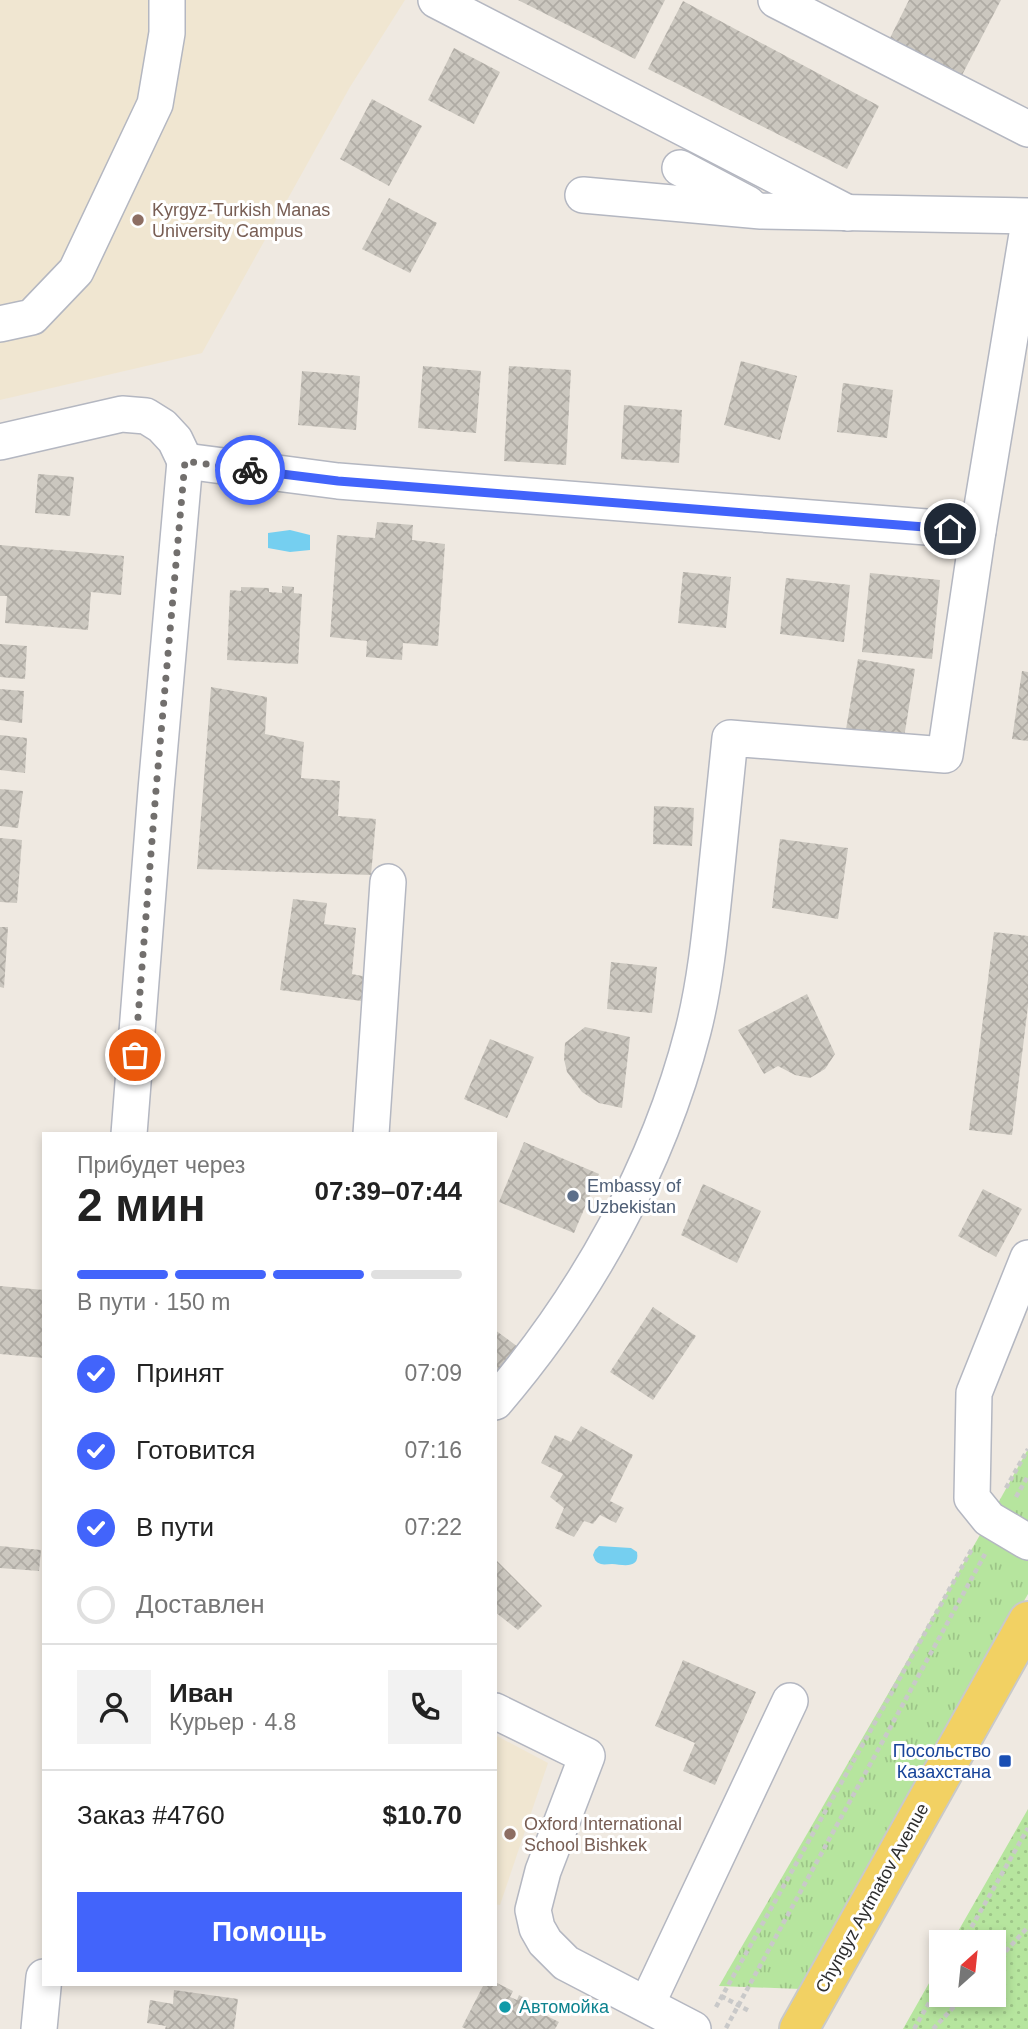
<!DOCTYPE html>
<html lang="ru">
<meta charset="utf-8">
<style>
:root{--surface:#fff;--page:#f2f2f2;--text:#222;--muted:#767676;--line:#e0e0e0;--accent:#4264fb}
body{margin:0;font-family:Helvetica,sans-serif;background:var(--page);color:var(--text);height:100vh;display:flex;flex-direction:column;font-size:26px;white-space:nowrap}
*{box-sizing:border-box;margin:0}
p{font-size:23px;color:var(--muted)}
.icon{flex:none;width:38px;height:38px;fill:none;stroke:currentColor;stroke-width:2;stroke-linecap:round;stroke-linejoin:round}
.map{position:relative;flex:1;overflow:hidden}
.drawer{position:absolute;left:42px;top:1132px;width:455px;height:854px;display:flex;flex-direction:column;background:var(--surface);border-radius:0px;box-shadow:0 4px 10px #0003}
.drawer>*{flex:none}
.needle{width:46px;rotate:27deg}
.buttons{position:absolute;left:929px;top:1930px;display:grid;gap:14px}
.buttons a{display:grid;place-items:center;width:77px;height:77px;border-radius:0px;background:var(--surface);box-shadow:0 4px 10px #0003;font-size:35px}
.pin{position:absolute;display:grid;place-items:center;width:60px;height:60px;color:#fff;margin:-30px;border:4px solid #fff;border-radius:50%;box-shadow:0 2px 7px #0007}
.courier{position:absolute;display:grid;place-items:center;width:70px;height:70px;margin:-35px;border:5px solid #4264fb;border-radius:50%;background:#fff;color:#222;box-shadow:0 2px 9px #0007}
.headline em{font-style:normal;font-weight:600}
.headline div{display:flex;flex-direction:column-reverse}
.headline{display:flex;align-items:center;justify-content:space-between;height:119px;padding:0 35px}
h1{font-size:46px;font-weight:600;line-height:52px}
.bar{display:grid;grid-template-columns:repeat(4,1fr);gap:10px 7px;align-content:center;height:84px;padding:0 35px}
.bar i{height:9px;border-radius:5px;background:var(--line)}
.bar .current{background:var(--accent)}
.bar p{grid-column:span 4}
.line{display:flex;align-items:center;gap:18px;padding:0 35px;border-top:2px solid var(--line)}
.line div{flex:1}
.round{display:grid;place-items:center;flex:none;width:74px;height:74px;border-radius:0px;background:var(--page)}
ol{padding:0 35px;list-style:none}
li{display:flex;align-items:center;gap:21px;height:77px}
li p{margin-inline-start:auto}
li .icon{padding:7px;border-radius:50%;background:var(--accent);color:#fff;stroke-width:4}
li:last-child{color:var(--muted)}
li i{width:38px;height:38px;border:4px solid var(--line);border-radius:50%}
.primary-button{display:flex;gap:14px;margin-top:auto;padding:14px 35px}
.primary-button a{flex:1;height:80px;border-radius:0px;background:var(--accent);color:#fff;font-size:28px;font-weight:600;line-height:80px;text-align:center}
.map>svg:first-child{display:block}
.education{fill:#f0e6d1}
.grass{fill:url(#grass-tufts)}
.park{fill:url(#park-dots)}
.water{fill:#75cff0}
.building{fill:url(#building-cross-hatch)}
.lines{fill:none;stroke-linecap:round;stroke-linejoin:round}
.minor-casing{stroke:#b4b7c1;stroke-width:38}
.major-casing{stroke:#c9c9c9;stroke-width:42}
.path{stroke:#c9c9c9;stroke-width:4.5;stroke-dasharray:5 3.5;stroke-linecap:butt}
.minor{stroke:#fff;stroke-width:35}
.major{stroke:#f2d163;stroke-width:38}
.done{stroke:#726f6d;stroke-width:7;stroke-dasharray:0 12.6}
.route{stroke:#4264fb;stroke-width:9}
.education-dot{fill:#8d6e63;stroke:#fff;stroke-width:2.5}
.service-dot{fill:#5c6f8a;stroke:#fff;stroke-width:2.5}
.transit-dot{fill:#1a4fb4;stroke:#fff;stroke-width:2.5}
.culture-dot{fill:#0f9aa8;stroke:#fff;stroke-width:2.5}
.labels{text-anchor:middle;stroke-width:6;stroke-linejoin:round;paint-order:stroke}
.education-label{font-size:18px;fill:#785e54;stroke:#fff;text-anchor:start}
.service-label{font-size:18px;fill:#4e5e75;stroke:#fff;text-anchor:start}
.transit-label{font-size:18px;fill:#164399;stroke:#fff;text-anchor:end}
.street-label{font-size:18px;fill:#2e2e2e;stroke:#fff}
.culture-label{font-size:18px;fill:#0d838f;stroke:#fff;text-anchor:start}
</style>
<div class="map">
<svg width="1028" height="2029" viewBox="0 0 1028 2029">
<defs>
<pattern id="grass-tufts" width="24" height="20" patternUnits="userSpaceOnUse" patternTransform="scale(1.75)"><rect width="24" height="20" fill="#b6e59e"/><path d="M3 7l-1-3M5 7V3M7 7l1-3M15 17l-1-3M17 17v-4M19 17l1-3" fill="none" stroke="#9dc588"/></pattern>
<pattern id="park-dots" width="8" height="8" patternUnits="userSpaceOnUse" patternTransform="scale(1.75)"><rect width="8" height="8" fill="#b6e59e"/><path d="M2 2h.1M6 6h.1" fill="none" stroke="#9dc588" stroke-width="1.8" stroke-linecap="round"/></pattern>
<pattern id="building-cross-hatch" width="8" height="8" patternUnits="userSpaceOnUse" patternTransform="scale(1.75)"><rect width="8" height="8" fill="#cbc7bf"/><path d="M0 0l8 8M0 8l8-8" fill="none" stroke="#afaba4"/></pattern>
</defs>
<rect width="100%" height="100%" fill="#efe9e1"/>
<g class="education">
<path d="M0,0H405L350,87L202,353L0,400Z"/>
<path d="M495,1735L548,1763L500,1905L495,1904Z"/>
</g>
<g class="grass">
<path d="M1028,1449V1523L997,1505Z"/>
<path d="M984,1528L1028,1556V1594L801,1989L719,1986Z"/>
</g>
<path class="park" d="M1028,1809V2029H903L941,1962L942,1995H994V1942H952Z"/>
<g class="water">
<path d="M290,530L310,535V550L290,552L268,548V533Z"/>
<path d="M599,1546L631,1548L637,1552C640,1569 624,1565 612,1564C608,1564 604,1565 601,1564C595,1562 595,1560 593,1555L595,1550Z"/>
</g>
<g class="building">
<path d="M518,0H665L635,59Z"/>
<path d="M909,0H1001L961,77L889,40Z"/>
<path d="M683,1L879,106L847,169L648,69Z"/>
<path d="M454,48L500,72L474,124L428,100Z"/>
<path d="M372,99L422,126L389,186L340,159Z"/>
<path d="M389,198L437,223L410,273L362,249Z"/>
<path d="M741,361L797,376L780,440L724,425Z"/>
<path d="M423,366L481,371L476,433L418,428Z"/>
<path d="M509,366L571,370L566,465L504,461Z"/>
<path d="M302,371L360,376L356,430L298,425Z"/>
<path d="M843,383L893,390L887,438L837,432Z"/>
<path d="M624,405L682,410L679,463L621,459Z"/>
<path d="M38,474L74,477L70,516L35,513Z"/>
<path d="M377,522L413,525L412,540L445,544L438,646L403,643L402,660L366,657L367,641L330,637L337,535L375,538Z"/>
<path d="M0,545L124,556L121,595L91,592L88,630L5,623L7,596H0Z"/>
<path d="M683,572L731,577L726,628L678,623Z"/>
<path d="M870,573L940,580L932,659L862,652Z"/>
<path d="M786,578L850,585L844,642L780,634Z"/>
<path d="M282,586L294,587V593L302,594L298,664L227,660L230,590L241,591V587L269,588V592L282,593Z"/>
<path d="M0,644L27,646L25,679L0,677Z"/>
<path d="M858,659L915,669L903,744L845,735Z"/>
<path d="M1022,671L1028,672V741L1012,739Z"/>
<path d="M211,687L267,697L265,734L304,742L301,778L340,781L338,816L376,819L371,875L197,869Z"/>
<path d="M0,689L24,691L22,723L0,720Z"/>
<path d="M0,735L27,738L25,773L0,770Z"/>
<path d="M0,789L23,791L18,828L0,826Z"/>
<path d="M654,806L694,808L692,846L653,844Z"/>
<path d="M0,838L22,840L17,903L0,902Z"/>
<path d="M780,839L848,848L838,919L772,908Z"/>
<path d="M293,899L327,903L324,924L356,928L352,974L372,978L369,1002L280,990Z"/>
<path d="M0,927H8L4,988L0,987Z"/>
<path d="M994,932L1028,936V1006L1012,1135L969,1130Z"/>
<path d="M611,962L657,967L652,1013L607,1009Z"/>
<path d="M807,994L835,1054L825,1069L810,1078L795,1075L778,1066L764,1074L738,1030Z"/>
<path d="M585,1027L630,1037L622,1108L599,1103L582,1092L567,1072L564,1059L565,1043Z"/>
<path d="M490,1039L534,1057L507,1118L464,1099Z"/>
<path d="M524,1142L599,1174L574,1233L499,1202Z"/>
<path d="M703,1184L761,1211L737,1263L681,1235Z"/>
<path d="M983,1189L1022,1209L996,1257L958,1236Z"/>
<path d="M0,1286L44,1290V1358L0,1354Z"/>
<path d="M653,1307L696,1336L653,1400L610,1372Z"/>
<path d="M495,1330L518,1347L495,1377Z"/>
<path d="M581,1426L633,1455L610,1501L624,1508L616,1523L600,1515L593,1524L584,1521L574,1537L555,1528L564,1508L550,1497L563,1474L541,1463L555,1435L571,1442Z"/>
<path d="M0,1546L41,1550L39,1571L0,1568Z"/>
<path d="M495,1559L542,1606L518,1630L495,1612Z"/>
<path d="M683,1660L756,1692L715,1785L683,1771L695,1743L655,1726Z"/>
<path d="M495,1982L513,1991L510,1997L517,2000L519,1995L538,2005L535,2010L559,2022L555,2029H466L462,2027L484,1984L493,1986L495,1984Z"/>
<path d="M174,1990L238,1999L234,2029H165L166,2026L147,2023L150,2000L173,2004Z"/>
</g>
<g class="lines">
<defs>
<g id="minor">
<path d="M436,0L848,213"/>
<path d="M776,0L1028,129"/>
<path d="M680,168L748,204"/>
<path d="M583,195L761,211L1028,216"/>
<path d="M0,324L32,317L76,271L155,104L167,33V0"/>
<path d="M0,442L122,414L146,416L162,426L175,440L185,461"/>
<path d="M185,461L338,481L978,531"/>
<path d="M129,1134L156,790L185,461"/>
<path d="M371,1134L388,882"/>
<path d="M1028,1258L974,1393L972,1498L989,1519L1028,1542"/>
<path d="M495,1402C586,1296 658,1167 693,1031C705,984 710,934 715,885C720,836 725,787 730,738L945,755L978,531L1028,228"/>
<path d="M495,1711L587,1756L543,1871L533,1910L537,1928L545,1942L566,1963L693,2029"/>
<path d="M647,2004L790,1701"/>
<path d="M39,2029L44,1977"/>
</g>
<path id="major" d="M799,2029L1028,1621"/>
</defs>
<use href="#minor" class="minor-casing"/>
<use href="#major" class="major-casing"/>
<g class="path">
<path d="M1006,1488L1028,1449"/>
<path d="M1016,1497L1028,1476"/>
<path d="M963,1942L1028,1828"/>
<path d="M994,1964L1028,1927"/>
<path d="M721,1996L751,2012"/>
<path d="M716,2007L973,1547"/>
<path d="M726,2028L985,1554"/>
<path d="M914,2029L942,1980"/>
<path d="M933,2029L965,1995"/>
</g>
<use href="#minor" class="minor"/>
<use href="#major" class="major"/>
</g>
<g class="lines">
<path class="done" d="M135,1055L156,790L185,461L250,470"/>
<path class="route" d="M250,470L338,481L950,529"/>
</g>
<g class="education-dot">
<circle cx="138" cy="220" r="7"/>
<circle cx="510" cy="1834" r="7"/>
</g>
<circle class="service-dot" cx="573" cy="1196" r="7"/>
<rect class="transit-dot" x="998" y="1754" width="14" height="14" rx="3.5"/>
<circle class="culture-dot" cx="505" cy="2007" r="7"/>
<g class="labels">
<g class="education-label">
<text x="152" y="216">Kyrgyz-Turkish Manas<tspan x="152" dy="21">University Campus</tspan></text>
<text x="524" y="1830">Oxford International<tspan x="524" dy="21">School Bishkek</tspan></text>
</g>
<g class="service-label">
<text x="587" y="1192">Embassy of<tspan x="587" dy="21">Uzbekistan</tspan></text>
</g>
<g class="transit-label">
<text x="991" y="1757">Посольство<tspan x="991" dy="21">Казахстана</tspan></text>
</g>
<g class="street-label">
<text transform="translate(872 1898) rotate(-61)" y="6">Chyngyz Aytmatov Avenue</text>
</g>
<g class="culture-label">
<text x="519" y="2013">Автомойка</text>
</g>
</g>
</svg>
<div class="buttons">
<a><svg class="needle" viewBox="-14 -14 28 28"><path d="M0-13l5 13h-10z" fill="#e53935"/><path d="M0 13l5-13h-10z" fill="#767676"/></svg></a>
</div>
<div class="pin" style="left:135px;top:1055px;background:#ea580c"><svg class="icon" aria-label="bag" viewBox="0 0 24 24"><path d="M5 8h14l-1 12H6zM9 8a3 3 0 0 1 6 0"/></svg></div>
<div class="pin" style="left:950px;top:529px;background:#1f2937"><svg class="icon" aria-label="home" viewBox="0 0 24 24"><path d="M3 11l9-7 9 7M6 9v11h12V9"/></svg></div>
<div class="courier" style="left:250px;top:470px"><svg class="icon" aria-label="bike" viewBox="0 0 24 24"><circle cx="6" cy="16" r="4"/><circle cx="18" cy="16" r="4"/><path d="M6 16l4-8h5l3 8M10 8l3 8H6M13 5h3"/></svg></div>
<section class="drawer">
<div class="headline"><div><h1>2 мин</h1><p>Прибудет через</p></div><em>07:39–07:44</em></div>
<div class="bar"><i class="current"></i><i class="current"></i><i class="current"></i><i></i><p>В пути · 150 m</p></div>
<ol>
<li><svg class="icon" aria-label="check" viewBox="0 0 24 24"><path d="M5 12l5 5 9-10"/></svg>Принят<p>07:09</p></li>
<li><svg class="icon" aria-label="check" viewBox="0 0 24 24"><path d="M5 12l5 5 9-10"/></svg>Готовится<p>07:16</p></li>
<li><svg class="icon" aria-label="check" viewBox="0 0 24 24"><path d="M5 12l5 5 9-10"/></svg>В пути<p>07:22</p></li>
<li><i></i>Доставлен</li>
</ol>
<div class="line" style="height:126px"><a class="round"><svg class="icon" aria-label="person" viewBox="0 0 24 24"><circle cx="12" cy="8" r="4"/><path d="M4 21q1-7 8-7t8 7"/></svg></a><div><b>Иван</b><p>Курьер · 4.8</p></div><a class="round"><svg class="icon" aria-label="phone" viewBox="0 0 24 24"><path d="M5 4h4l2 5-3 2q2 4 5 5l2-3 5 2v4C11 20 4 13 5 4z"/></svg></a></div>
<div class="line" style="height:91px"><div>Заказ #4760</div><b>$10.70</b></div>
<div class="primary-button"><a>Помощь</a></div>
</section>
</div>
